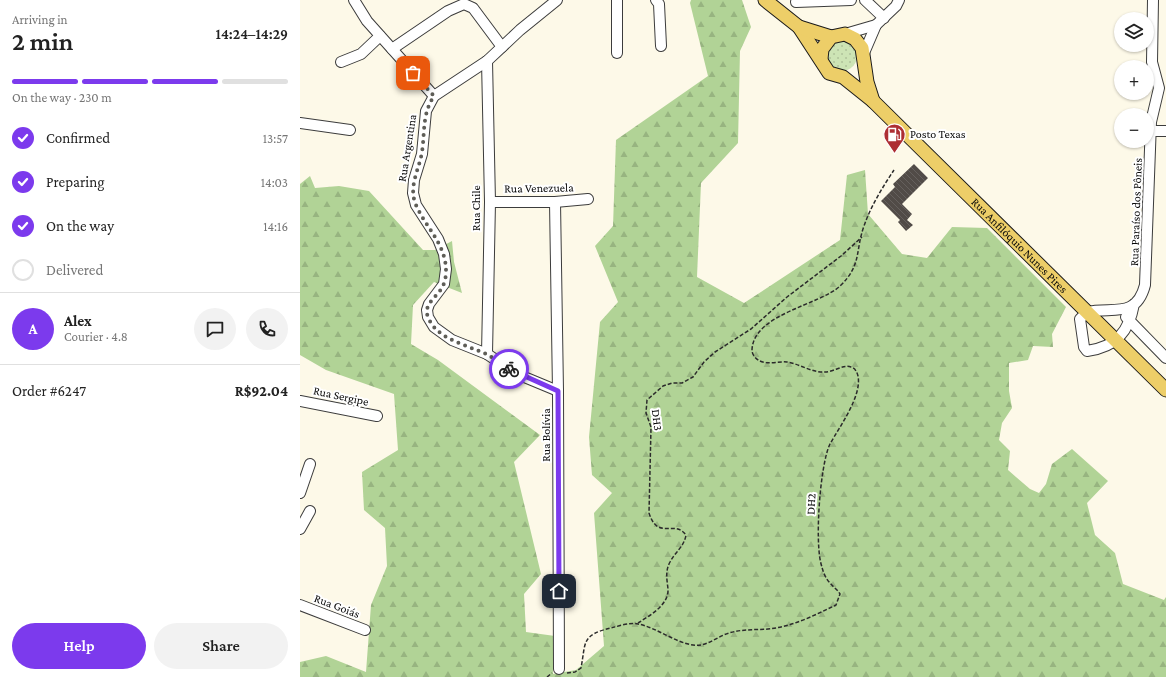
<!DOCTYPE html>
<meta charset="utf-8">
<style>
:root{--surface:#fff;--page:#f2f2f2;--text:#222;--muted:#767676;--line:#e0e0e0;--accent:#7c3aed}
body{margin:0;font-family:"Crimson Pro",serif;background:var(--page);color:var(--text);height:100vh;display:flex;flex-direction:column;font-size:15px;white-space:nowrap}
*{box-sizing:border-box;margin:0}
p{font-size:13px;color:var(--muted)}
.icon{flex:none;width:22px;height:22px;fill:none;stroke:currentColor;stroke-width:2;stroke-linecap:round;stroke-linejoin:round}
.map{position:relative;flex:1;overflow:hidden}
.sheet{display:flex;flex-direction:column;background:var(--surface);width:300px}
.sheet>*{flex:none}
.tools{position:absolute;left:814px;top:12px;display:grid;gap:8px}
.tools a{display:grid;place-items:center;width:40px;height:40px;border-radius:50%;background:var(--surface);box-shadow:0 1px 3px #0004;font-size:20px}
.pin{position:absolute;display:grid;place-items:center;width:34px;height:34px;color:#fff;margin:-17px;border-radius:8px;box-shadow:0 2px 6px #0006}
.courier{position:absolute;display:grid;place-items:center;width:40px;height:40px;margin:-20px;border:3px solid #7c3aed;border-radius:50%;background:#fff;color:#222;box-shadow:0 1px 5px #0007}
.summary em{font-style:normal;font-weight:600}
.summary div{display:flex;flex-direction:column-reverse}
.summary{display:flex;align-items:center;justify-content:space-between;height:68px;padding:0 12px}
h1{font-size:26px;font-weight:600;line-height:30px}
.bar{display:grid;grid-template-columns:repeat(4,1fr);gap:6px 4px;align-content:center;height:48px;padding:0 12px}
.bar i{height:5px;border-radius:3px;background:var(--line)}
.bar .on{background:var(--accent)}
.bar p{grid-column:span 4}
.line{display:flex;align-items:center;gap:10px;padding:0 12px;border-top:1px solid var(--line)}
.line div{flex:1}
.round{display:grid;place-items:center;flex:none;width:42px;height:42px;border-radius:21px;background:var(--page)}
ol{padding:0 12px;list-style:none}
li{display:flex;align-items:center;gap:12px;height:44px}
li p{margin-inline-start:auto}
li .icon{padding:4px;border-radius:50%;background:var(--accent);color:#fff;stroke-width:4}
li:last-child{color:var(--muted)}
li i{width:22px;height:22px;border:2px solid var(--line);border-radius:50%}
.primary-button{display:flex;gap:8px;margin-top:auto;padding:8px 12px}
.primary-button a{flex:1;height:46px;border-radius:24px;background:var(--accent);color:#fff;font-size:16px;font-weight:600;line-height:46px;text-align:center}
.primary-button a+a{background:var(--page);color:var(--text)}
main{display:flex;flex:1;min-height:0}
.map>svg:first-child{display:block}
.green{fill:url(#green-dots)}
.forest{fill:url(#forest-firs)}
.building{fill:url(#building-back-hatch)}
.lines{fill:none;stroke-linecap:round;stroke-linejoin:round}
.minor-casing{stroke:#3c3c3c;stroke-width:12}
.major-casing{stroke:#1a1a1a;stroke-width:15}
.path{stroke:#2b2b2b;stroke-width:1.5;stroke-dasharray:4 2;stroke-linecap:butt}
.minor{stroke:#fff;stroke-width:10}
.major{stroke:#edce68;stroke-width:13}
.done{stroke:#5e5d57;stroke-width:4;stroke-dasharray:0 7.2}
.route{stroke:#7c3aed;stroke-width:5}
.labels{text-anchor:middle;stroke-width:4;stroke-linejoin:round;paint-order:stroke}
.poi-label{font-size:12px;fill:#090909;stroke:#fff;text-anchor:start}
.street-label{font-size:12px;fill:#090909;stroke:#fff}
</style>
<main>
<section class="sheet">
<div class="summary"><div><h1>2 min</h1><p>Arriving in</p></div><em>14:24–14:29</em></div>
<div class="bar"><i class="on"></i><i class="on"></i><i class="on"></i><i></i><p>On the way · 230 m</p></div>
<ol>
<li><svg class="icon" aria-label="check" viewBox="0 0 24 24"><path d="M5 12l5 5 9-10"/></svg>Confirmed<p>13:57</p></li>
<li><svg class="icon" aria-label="check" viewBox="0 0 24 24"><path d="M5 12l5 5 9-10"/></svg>Preparing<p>14:03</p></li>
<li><svg class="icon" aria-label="check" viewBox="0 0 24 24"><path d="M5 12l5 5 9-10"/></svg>On the way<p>14:16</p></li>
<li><i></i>Delivered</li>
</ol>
<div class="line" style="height:72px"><b class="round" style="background:var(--accent);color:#fff">A</b><div><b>Alex</b><p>Courier · 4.8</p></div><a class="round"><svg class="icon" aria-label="chat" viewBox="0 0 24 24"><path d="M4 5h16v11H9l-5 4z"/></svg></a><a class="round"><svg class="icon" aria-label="phone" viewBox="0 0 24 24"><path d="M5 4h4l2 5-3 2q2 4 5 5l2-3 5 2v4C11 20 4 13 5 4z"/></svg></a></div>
<div class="line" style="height:52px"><div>Order #6247</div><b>R$92.04</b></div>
<div class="primary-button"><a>Help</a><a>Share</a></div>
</section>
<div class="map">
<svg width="866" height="677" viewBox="0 0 866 677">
<defs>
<pattern id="green-dots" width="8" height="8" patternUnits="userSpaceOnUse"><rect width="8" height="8" fill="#cde4b5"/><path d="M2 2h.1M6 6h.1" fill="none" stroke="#afc29a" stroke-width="1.8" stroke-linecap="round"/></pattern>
<pattern id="forest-firs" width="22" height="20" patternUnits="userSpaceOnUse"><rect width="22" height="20" fill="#b1d396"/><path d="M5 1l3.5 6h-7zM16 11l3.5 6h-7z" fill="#97b480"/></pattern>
<pattern id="building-back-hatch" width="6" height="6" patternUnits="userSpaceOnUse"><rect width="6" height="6" fill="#514b47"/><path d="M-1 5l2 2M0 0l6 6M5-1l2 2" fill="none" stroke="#65605d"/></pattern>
</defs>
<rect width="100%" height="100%" fill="#fdf9e8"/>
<circle class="green" cx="542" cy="56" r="15"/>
<path class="forest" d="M391,0H442L451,27L440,51L438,143L401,183L397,277L444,303L540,240L547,175L565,170L568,214L602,254L627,258L652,227L687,228L766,307L752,334L753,347L733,346L728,360L709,363V391L712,408L702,423L699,440L710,451L708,470L730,489L739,493L746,484L752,464L772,449L808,481L787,503L795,535L815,553L823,584L864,600L866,597V677H0V662L26,656L66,672L71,605L87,566L85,528L64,510L62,472L98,450L94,394L26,370L0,355V184L10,176L15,188L39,186L69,191L123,250H135L152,241L154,262L162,293L134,282L113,305L111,344L138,360L240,435L214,462L241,574L224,594L226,632L255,636L253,674L276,670L304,646L294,513L312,493L292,475L289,437L300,322L318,302L295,246L313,226L316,140L408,76L390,3Z"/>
<path class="building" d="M614,164L628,178L602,204L612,214L607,220L613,225L606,231L598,222L600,220L581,201L595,187L593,184Z"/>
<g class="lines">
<defs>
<g id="minor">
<path d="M54,0L67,21L134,96"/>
<path d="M257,0L220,30L187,61L134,96L126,111L122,154L114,180L113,193L116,205L138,239L144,254L146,269L144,284L129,304L127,310L128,317L134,327L152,340L187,354L217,374L258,391"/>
<path d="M356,0L359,4L361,46"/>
<path d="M565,0L584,18"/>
<path d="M496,2L551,0"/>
<path d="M545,34L576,25"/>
<path d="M92,49L148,11L164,4L173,8L202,47"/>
<path d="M317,53V0"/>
<path d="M564,53L576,25L596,6L599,0"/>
<path d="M187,61L190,202L187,354"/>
<path d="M41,62L61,54L80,36"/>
<path d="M0,123L50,130"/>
<path d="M851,131H866"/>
<path d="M190,202H255L288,199"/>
<path d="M255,202L258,391L259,669"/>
<path d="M834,304C829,332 816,347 787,351L784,347L780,319L787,312C811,306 836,320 845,285L851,122L859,88L852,62L853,0"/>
<path d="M826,317L866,358"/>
<path d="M0,401L77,416"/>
<path d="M0,493L10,464"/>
<path d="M0,529L10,511"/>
<path d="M0,605L65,630"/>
</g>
<g id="major">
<path id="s1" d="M465,0L499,27L529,73L543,77L573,101L866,390"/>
<path d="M499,27L531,37"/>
<path d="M521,59L522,49L531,37L545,34L555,39L562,48L567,82L573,101"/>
</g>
</defs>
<use href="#minor" class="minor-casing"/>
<use href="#major" class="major-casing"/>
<g class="path">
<path d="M338,623C349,616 369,605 368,589C367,580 365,571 370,562C375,552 384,547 386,535C374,519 358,541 349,513L351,427L346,413L347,400L363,386L372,383H382L393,377L404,362L415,352L451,329L487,297L541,256L562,237"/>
<path d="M267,673L275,672L281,668C286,642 281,635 311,628C319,626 330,622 338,624C357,627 382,648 401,645C411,643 419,636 429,633C442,629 455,630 468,629C492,627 515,615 536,605L540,594C537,589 533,587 530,583C526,579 523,572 522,567C514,546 520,464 530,444C540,426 562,396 558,376C557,372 555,368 551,367C544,364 533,372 525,372C512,373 500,364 487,362C479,361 468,365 460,361C456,359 452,355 452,350C453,314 520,305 540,286C562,265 555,251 564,226C571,206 582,188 594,170"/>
<path d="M247,677L252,673"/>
</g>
<use href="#minor" class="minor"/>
<use href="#major" class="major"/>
</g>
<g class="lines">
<path class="done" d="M113,73L134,96C122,114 125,132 122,152C119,170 108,187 116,205C126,228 144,242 146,268C146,272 146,279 144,283C141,295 122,303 128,317C136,339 167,345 186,354C194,358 201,364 209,369"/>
<path class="route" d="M209,369L258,391L259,591"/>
</g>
<defs>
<symbol id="fuel-pin" viewBox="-11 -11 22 30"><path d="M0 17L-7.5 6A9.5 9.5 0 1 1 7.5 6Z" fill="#ad2e33" stroke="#fff"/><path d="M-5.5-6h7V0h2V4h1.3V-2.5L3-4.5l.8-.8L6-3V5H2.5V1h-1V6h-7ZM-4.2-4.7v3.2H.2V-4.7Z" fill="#fff"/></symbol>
</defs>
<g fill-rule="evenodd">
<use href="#fuel-pin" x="582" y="122" width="25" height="34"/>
</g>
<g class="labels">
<g class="poi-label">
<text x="610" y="138">Posto Texas</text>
</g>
<g class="street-label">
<text transform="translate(107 148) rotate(-81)" y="4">Rua Argentina</text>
<text transform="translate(239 188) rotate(-1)" y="4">Rua Venezuela</text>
<text transform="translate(176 208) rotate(-90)" y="4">Rua Chile</text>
<text transform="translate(836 212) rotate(-88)" y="4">Rua Paraíso dos Pôneis</text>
<text dy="4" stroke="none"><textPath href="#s1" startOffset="357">Rua Anfilóquio Nunes Pires</textPath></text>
<text transform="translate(41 396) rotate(12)" y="4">Rua Sergipe</text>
<text transform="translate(357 420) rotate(83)" y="4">DH3</text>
<text transform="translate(246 435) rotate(-90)" y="4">Rua Bolívia</text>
<text transform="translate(511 504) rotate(-87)" y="4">DH2</text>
<text transform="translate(37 606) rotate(21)" y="4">Rua Goiás</text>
</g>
</g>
</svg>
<div class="tools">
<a><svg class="icon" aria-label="layers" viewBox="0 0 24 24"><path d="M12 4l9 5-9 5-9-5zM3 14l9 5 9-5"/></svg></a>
<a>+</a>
<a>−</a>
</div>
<div class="pin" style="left:113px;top:73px;background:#ea580c"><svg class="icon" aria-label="bag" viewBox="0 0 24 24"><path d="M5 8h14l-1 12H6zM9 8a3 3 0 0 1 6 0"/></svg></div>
<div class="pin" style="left:259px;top:591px;background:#1f2937"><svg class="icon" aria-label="home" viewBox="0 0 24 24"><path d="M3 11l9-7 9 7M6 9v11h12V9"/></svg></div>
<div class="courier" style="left:209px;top:369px"><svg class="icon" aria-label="bike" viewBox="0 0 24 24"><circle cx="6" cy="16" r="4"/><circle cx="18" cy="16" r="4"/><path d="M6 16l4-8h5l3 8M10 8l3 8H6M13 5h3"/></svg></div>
</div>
</main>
